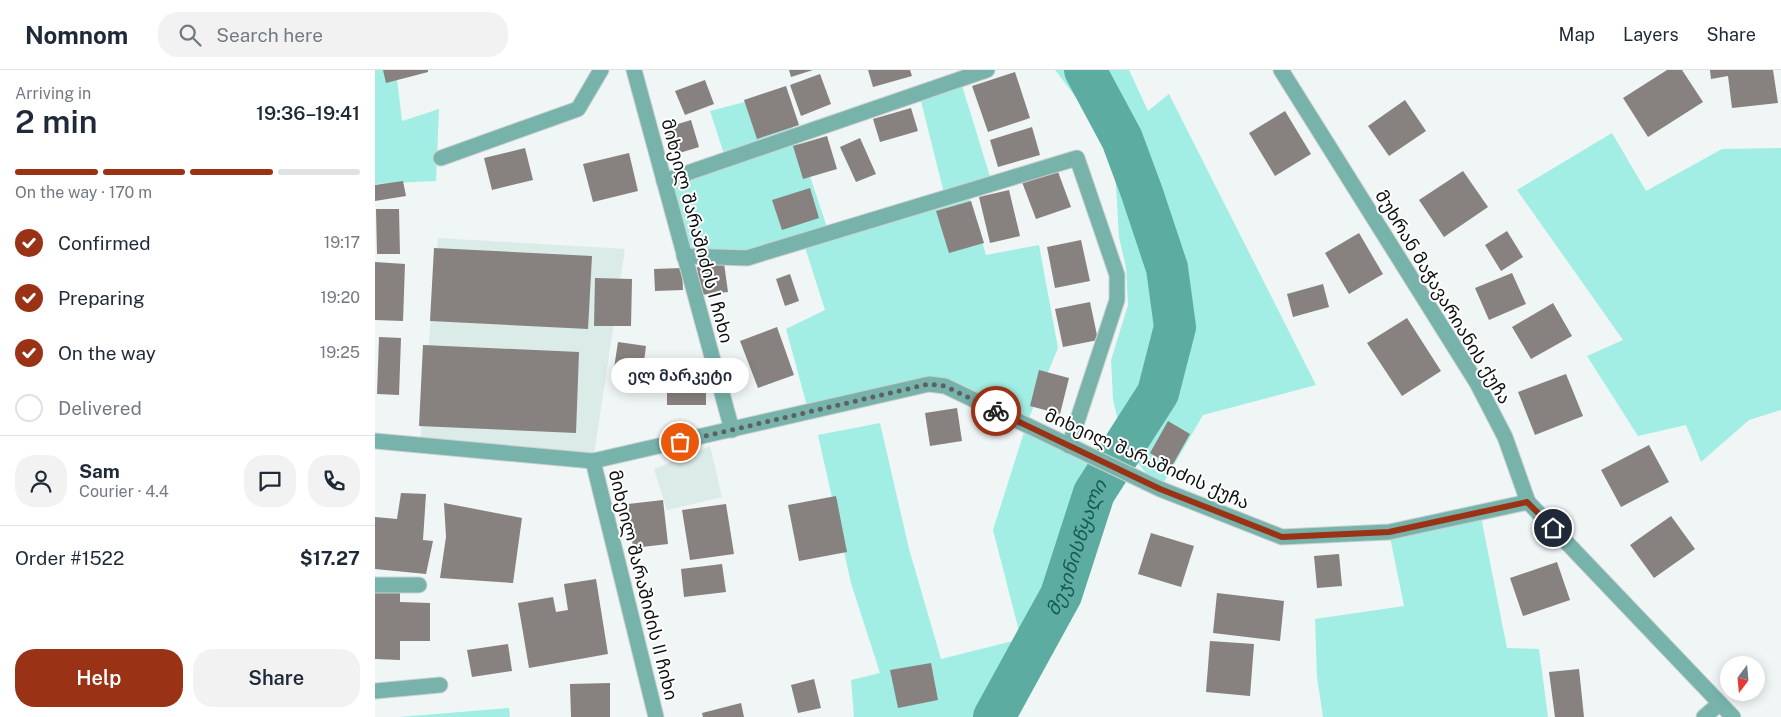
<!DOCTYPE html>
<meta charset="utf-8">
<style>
:root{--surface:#fff;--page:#f2f2f3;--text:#1f2937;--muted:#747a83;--line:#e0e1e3;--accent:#9a3215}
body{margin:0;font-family:"Public Sans","Noto Sans Georgian",sans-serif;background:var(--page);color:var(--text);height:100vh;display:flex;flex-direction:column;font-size:19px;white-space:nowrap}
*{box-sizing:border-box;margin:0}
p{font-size:16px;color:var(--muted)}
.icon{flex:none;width:28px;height:28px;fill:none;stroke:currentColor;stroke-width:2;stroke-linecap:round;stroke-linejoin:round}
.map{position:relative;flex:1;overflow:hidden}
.sheet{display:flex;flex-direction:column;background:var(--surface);width:375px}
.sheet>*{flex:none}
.needle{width:32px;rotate:196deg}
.buttons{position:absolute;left:1345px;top:586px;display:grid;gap:10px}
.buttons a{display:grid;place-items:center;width:45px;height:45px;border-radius:50%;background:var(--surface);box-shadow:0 2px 12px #0003;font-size:25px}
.pin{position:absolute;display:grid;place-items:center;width:42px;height:42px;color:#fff;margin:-21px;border:2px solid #fff;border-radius:50%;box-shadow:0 1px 5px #0007}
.courier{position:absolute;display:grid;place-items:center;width:50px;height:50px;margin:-25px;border:4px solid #9a3215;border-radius:50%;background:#fff;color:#222;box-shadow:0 1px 6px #0007}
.bubble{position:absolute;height:35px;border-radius:18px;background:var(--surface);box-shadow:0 2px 12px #0003;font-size:16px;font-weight:600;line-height:35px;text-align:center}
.summary em{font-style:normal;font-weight:600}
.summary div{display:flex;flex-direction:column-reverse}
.summary{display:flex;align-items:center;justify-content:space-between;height:85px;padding:0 15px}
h1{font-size:32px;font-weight:600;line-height:38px}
.bar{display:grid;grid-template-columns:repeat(4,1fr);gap:8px 5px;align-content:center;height:60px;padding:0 15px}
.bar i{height:6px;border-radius:4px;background:var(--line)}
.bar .selected{background:var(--accent)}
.bar p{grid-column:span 4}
.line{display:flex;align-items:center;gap:12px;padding:0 15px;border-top:1px solid var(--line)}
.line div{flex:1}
.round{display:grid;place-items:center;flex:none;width:52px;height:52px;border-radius:20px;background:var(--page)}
ol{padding:0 15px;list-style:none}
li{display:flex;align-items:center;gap:15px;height:55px}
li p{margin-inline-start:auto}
li .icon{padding:5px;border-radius:50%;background:var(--accent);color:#fff;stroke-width:4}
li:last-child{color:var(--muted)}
li i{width:28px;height:28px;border:2px solid var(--line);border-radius:50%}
.button{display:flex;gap:10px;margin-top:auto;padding:10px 15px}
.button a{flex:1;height:58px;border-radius:20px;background:var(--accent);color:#fff;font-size:20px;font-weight:600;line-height:58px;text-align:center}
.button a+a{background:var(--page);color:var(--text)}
header{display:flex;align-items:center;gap:30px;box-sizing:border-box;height:70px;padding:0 25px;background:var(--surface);border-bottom:1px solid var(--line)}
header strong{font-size:24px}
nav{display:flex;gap:28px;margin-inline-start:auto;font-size:18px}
.search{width:350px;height:45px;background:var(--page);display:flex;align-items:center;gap:12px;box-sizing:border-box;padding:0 18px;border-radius:20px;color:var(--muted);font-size:19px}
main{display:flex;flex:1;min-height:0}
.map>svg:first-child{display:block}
.built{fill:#daebe8}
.green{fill:#a2eee4}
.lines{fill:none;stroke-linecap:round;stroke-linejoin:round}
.river{stroke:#5caca2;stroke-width:42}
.building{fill:#87817f}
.minor-casing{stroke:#cbd1d1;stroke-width:17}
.minor{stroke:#77b3ab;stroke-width:15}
.done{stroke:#5d6161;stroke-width:5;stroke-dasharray:0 9}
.route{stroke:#9a3215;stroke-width:6}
.labels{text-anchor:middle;stroke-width:4;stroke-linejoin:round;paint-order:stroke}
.street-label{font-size:18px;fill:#0f1111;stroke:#fff}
.water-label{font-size:19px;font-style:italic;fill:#165a53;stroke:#fff}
</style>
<header>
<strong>Nomnom</strong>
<div class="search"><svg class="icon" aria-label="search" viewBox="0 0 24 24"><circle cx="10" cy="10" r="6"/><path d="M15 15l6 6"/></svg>Search here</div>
<nav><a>Map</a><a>Layers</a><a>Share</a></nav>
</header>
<main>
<section class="sheet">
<div class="summary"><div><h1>2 min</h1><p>Arriving in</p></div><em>19:36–19:41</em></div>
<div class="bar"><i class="selected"></i><i class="selected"></i><i class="selected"></i><i></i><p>On the way · 170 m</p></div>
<ol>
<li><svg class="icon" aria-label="check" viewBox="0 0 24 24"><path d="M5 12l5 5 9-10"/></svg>Confirmed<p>19:17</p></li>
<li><svg class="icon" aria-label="check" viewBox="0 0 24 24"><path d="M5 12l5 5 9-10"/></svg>Preparing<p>19:20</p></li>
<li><svg class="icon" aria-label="check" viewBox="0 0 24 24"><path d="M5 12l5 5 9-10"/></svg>On the way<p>19:25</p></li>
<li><i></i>Delivered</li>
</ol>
<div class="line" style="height:90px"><a class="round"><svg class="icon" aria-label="person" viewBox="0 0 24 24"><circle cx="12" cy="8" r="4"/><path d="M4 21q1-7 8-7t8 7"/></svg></a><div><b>Sam</b><p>Courier · 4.4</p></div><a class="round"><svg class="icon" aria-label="chat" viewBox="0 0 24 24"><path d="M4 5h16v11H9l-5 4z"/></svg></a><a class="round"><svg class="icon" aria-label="phone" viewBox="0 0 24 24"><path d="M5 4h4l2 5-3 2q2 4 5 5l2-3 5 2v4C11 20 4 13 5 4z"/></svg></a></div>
<div class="line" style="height:65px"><div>Order #1522</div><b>$17.27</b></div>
<div class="button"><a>Help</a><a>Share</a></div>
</section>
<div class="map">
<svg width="1406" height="647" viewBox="0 0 1406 647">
<rect width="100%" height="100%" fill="#eff6f5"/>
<g class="built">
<path d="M63,168L250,179L218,391L45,375Z"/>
<path d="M335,376L347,427L292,440L279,399Z"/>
</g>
<g class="green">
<path d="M0,0H21L27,51L64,39L61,111L0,114Z"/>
<path d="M680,0H754L773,41L794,24L941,315L828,345L785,419L749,377L738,329L736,290L753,235L751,198L744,167L740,99L726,60Z"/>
<path d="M585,9L617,113L592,121L611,185L664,175L683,278L651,355L715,386L719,423L686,525L619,647H479L476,610L505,603L476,513L443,365L505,353L534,479L566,589L646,569L618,460L651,356L570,316L434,343L411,259L450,240L428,171L372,188L309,186L289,111L351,90L335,41L404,23L421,65L454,163L570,127L544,23Z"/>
<path d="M1237,63L1271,121L1347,79L1406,78V340L1374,350L1326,392L1311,355L1263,366L1212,286L1248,270L1142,120Z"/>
<path d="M1105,442L1132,578L1164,579L1173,647H948L942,607L940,549L1029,536L1014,462Z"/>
<path d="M134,638L135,647H24Z"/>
</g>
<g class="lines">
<path class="river" id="s1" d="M619,647L686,525L719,423L783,323L800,257L792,198L767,123L747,69L710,0"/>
</g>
<g class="building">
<path d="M8,0H53V2L11,13Z"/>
<path d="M414,0H438L416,7Z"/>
<path d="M493,0H535L537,6L498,17Z"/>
<path d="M1292,0H1307L1328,32L1273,67L1248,28Z"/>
<path d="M1335,0H1398L1403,33L1357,38L1353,6L1336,9Z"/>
<path d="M640,2L655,48L613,62L597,16Z"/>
<path d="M445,4L456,34L426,46L415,15Z"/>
<path d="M330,10L339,34L310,45L300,21Z"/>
<path d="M411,16L424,55L382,69L369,30Z"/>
<path d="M1030,30L1051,61L1014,86L993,56Z"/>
<path d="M536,38L543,61L505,72L498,49Z"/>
<path d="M910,41L936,84L900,106L874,63Z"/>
<path d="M316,50L324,77L298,85L290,58Z"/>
<path d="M657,57L665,85L623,97L615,70Z"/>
<path d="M452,66L462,99L428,109L418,76Z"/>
<path d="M485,68L501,104L481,112L465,77Z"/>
<path d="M150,78L158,110L117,120L109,88Z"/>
<path d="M254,83L263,121L218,132L208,94Z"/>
<path d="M682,99L696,137L661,149L647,112Z"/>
<path d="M1088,101L1113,137L1069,167L1044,130Z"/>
<path d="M28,111L31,126L0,131V115Z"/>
<path d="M435,118L444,148L407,160L397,130Z"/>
<path d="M634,120L645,166L615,173L604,127Z"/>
<path d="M596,131L609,173L574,183L561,141Z"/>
<path d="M1,139H24L25,184H2Z"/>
<path d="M1132,161L1148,187L1126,201L1110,175Z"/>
<path d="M984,163L1008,204L974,224L950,183Z"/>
<path d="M706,170L715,211L680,218L672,177Z"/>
<path d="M59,178L217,186L213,259L55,251Z"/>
<path d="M0,192L30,194L28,251L0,250Z"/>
<path d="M349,193L353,222L325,225L322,197Z"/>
<path d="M307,198L308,220L280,221L279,199Z"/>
<path d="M1137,203L1151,234L1114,250L1100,218Z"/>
<path d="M415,204L424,231L410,236L401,209Z"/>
<path d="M220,208L257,209L256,256H219Z"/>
<path d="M948,214L954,237L918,247L912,224Z"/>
<path d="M715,232L723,270L688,277L680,239Z"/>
<path d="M1178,233L1197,266L1156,289L1137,257Z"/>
<path d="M1032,248L1066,301L1027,326L992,273Z"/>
<path d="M402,257L419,305L383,318L365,271Z"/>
<path d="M4,267L26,268L24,325L2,324Z"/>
<path d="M243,272L271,276L266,315L237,311Z"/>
<path d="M48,275L204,282L201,363L44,356Z"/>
<rect x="292" y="294" width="39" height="41"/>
<path d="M664,300L694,308L685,344L655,336Z"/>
<path d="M1191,304L1208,346L1160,365L1143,322Z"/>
<path d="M582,338L587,371L555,376L550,343Z"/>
<path d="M793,351L815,364L797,396L775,383Z"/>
<path d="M1274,375L1294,412L1246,437L1226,400Z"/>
<path d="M26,423L51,424L48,470L58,471L51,504L0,499V447L22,449Z"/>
<path d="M461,426L472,482L424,491L413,435Z"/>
<path d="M288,430L293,474L258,478L253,434Z"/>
<path d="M69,433L147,448L138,513L65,508L71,467Z"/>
<path d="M351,434L359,484L315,490L307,440Z"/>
<path d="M1296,446L1320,479L1279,508L1255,475Z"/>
<path d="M776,463L819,476L806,517L763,504Z"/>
<path d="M964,484L967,516L942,518L939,486Z"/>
<path d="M1182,492L1195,530L1148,546L1135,508Z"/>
<path d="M347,494L351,522L309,527L306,499Z"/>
<path d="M221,509L233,584L154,598L143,533L178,527L181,542L193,540L189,514Z"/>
<path d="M0,516H25V532L55,533V571H25V590L0,589Z"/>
<path d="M842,523L909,531L905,571L838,563Z"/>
<path d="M835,571L879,574L875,626L831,622Z"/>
<path d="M133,574L137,601L97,607L92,580Z"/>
<path d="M556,593L563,630L523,638L515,600Z"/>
<path d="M1204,599L1209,647H1180L1174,602Z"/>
<path d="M439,609L446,638L423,643L416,615Z"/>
<path d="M235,613V647H196L195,614Z"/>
<path d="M366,633L369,647H328L327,643Z"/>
</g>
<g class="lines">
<defs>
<g id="minor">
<path d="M259,0L357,360"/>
<path d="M906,0L1102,313L1130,367L1153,432L1358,647"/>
<path d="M66,88L203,39L226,0"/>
<path d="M289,111L612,0"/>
<path d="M309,186L372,188L702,88L742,205V230L694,376"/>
<path d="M0,371L218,391L554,314L570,316L785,419L907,467L1014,462L1153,432"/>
<path d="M218,391L281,647"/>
<path d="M0,515H44"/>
<path d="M0,621L65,615"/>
<path d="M1329,647L1344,634"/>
</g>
</defs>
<use href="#minor" class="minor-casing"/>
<use href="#minor" class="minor"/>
</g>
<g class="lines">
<path class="done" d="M305,372L554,314L570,316L621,341"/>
<path class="route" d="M621,341L785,419L907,467L1014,462L1152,432L1178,458"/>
</g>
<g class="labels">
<g class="street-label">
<text transform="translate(322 161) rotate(75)" y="6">მიხეილ შარაშიძის I ჩიხი</text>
<text transform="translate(1068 227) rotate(59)" y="6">მუხრან მაჭავარიანის ქუჩა</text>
<text transform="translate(772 389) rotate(24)" y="6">მიხეილ შარაშიძის ქუჩა</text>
<text transform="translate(268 515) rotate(76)" y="6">მიხეილ შარაშიძის II ჩიხი</text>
</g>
<g class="water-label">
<text dy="7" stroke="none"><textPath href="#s1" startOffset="189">მეჯინისწყალი</textPath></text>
</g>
</g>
</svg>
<div class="buttons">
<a><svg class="needle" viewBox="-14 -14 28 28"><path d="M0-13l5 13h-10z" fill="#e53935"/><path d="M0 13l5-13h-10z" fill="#747a83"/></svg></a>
</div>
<div class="pin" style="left:305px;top:372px;background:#ea580c"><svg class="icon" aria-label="bag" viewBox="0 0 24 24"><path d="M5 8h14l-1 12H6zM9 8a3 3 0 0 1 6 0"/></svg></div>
<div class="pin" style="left:1178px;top:458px;background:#1f2937"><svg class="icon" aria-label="home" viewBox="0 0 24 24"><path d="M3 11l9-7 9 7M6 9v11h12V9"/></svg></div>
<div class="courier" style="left:621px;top:341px"><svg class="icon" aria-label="bike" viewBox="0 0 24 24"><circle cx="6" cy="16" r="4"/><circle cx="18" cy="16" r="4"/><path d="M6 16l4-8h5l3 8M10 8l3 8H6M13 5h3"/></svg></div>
<div class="bubble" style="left:236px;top:288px;width:138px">ელ მარკეტი</div>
</div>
</main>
